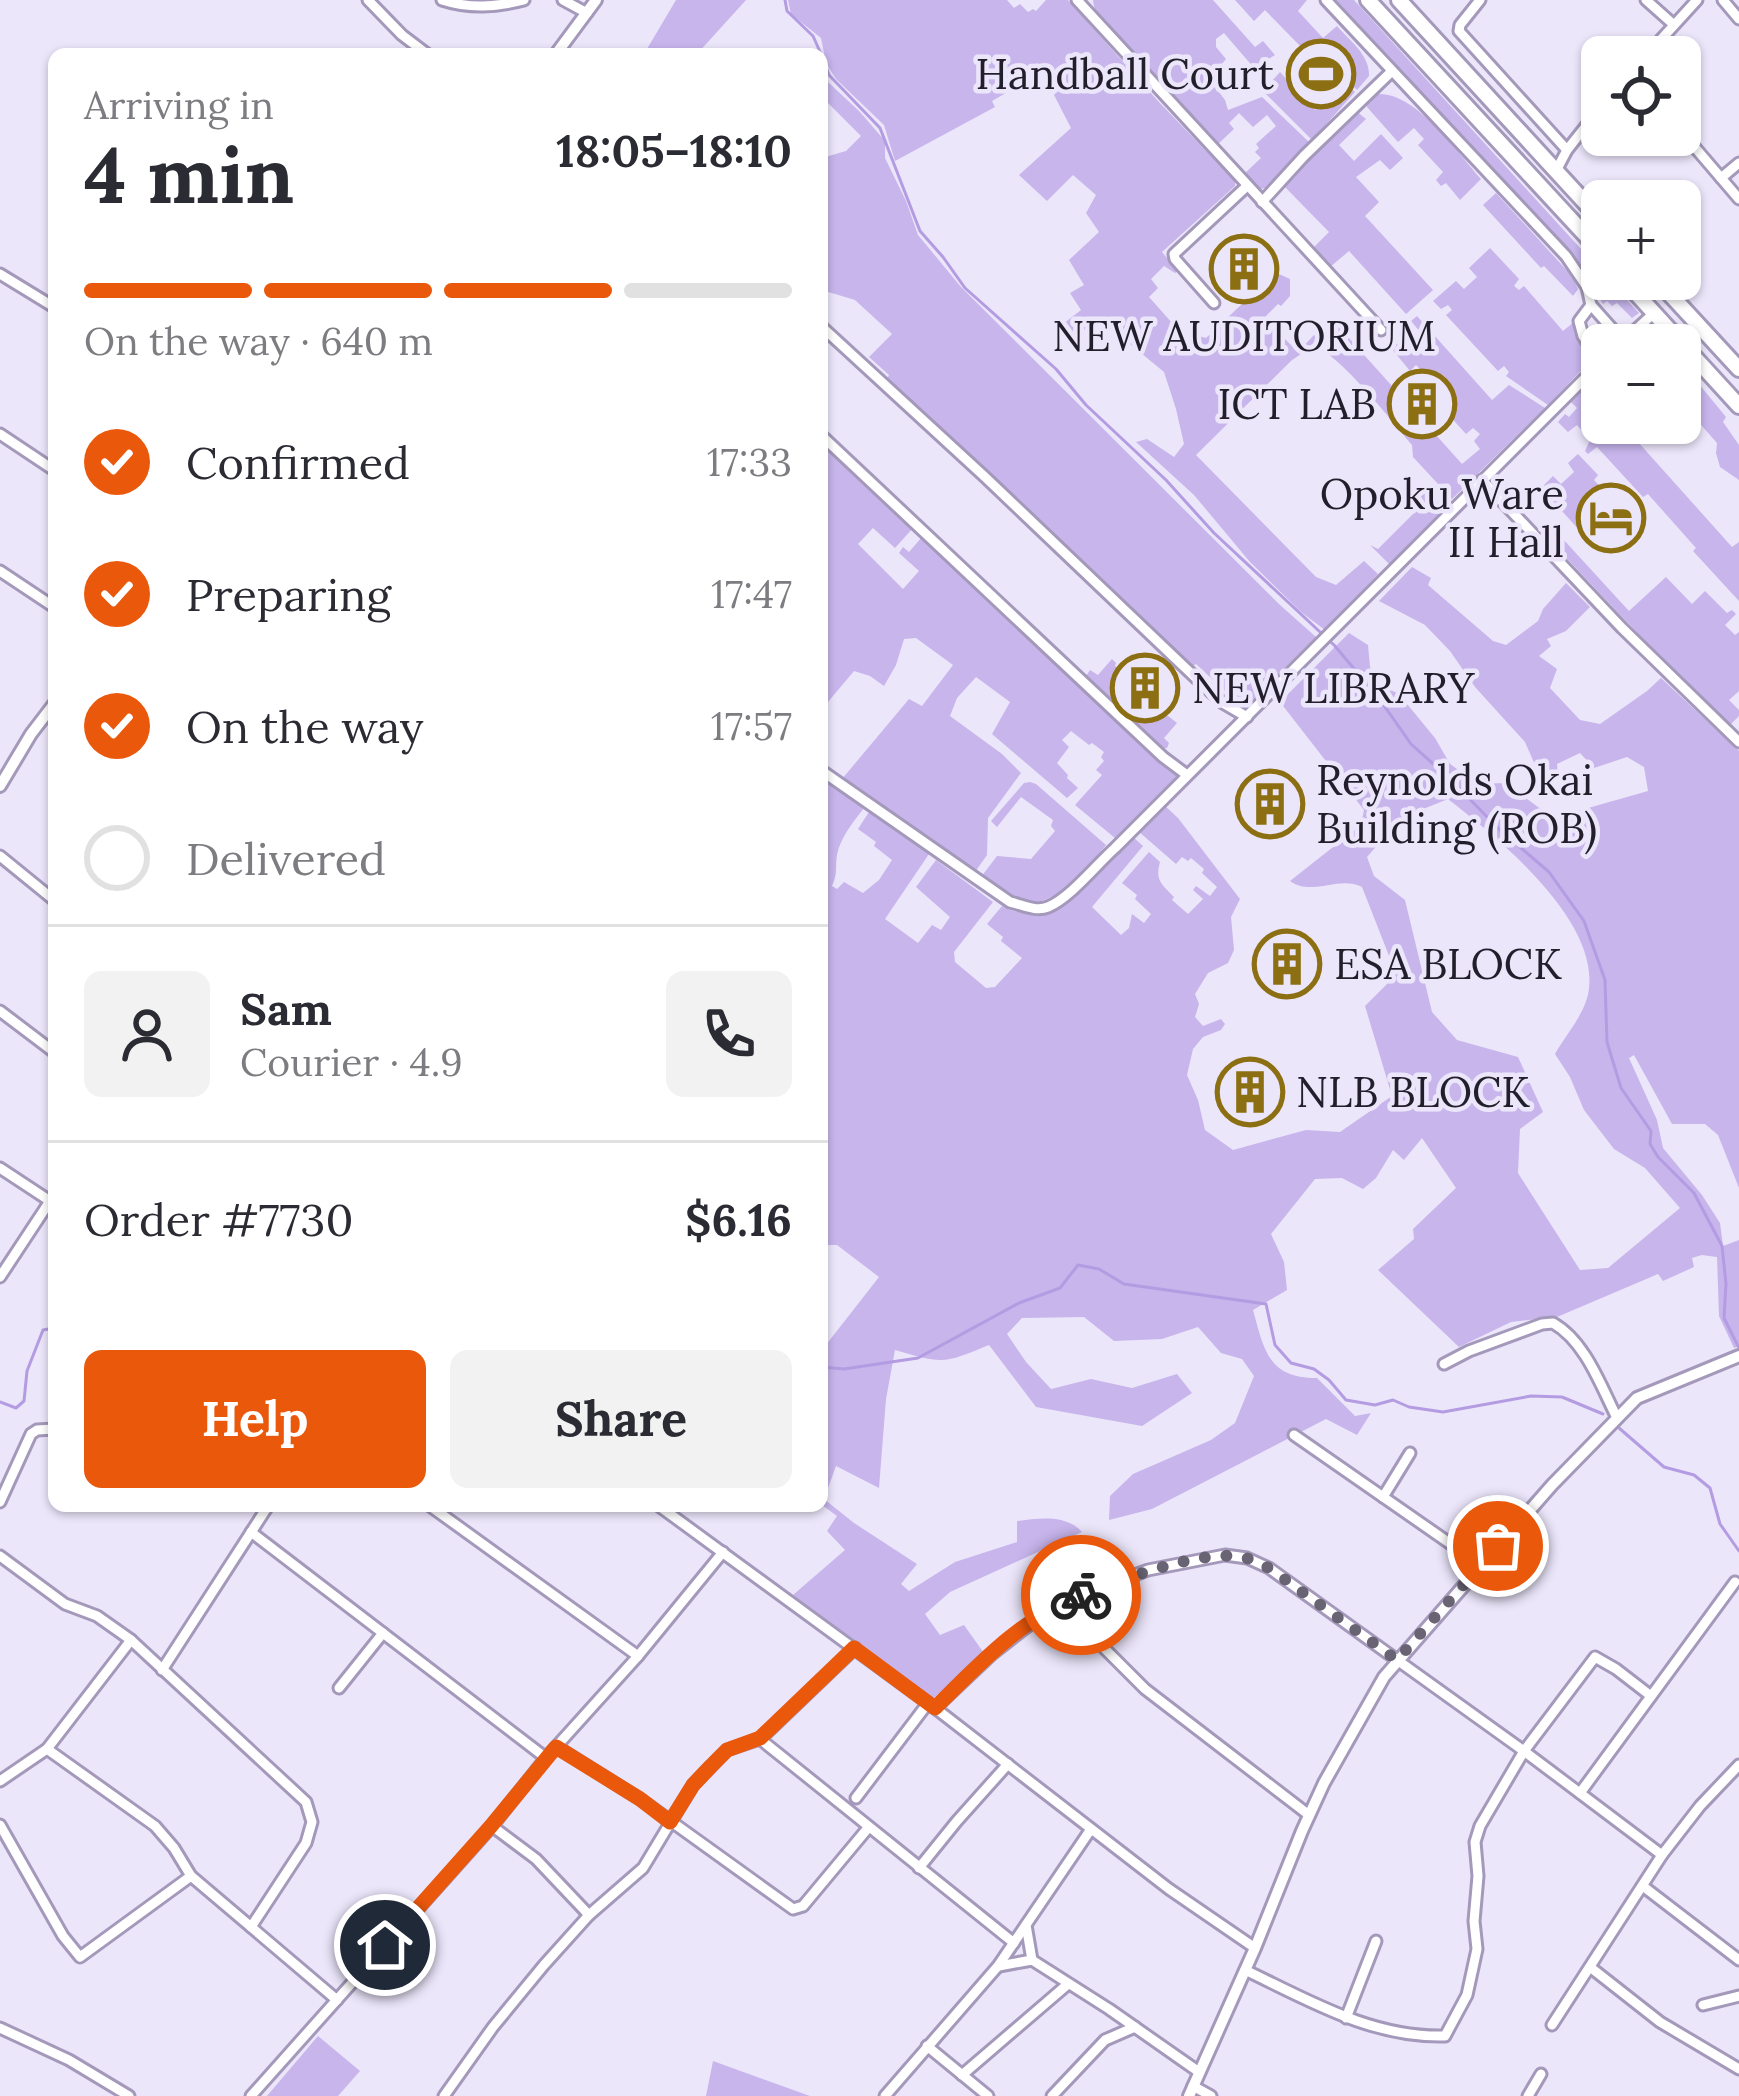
<!DOCTYPE html>
<meta charset="utf-8">
<style>
:root{--surface:#fff;--page:#f2f2f3;--text:#2b2b33;--muted:#7c7c81;--line:#e1e1e2;--accent:#ea580c}
body{margin:0;font-family:Lora,serif;background:var(--page);color:var(--text);height:100vh;display:flex;flex-direction:column;font-size:45px;white-space:nowrap}
*{box-sizing:border-box;margin:0}
p{font-size:39px;color:var(--muted)}
.icon{flex:none;width:66px;height:66px;fill:none;stroke:currentColor;stroke-width:2;stroke-linecap:round;stroke-linejoin:round}
.map{position:relative;flex:1;overflow:hidden}
.sheet{position:absolute;left:48px;top:48px;width:780px;height:1464px;display:flex;flex-direction:column;background:var(--surface);border-radius:18px;box-shadow:0 3px 9px #0004}
.sheet>*{flex:none}
.controls{position:absolute;left:1581px;top:36px;display:grid;gap:24px}
.controls a{display:grid;place-items:center;width:120px;height:120px;border-radius:18px;background:var(--surface);box-shadow:0 3px 9px #0004;font-size:60px}
.pin{position:absolute;display:grid;place-items:center;width:102px;height:102px;color:#fff;margin:-51px;border:6px solid #fff;border-radius:50%;box-shadow:0 3px 12px #0007}
.courier{position:absolute;display:grid;place-items:center;width:120px;height:120px;margin:-60px;border:9px solid #ea580c;border-radius:50%;background:#fff;color:#222;box-shadow:0 3px 15px #0007}
.summary em{font-style:normal;font-weight:700}
.summary div{display:flex;flex-direction:column-reverse}
.summary{display:flex;align-items:center;justify-content:space-between;height:204px;padding:0 36px}
h1{font-size:78px;font-weight:700;line-height:90px}
.bar{display:grid;grid-template-columns:repeat(4,1fr);gap:18px 12px;align-content:center;height:144px;padding:0 36px}
.bar i{height:15px;border-radius:9px;background:var(--line)}
.bar .current{background:var(--accent)}
.bar p{grid-column:span 4}
.line{display:flex;align-items:center;gap:30px;padding:0 36px;border-top:3px solid var(--line)}
.line div{flex:1}
.round{display:grid;place-items:center;flex:none;width:126px;height:126px;border-radius:18px;background:var(--page)}
ol{padding:0 36px;list-style:none}
li{display:flex;align-items:center;gap:36px;height:132px}
li p{margin-inline-start:auto}
li .icon{padding:12px;border-radius:50%;background:var(--accent);color:#fff;stroke-width:4}
li:last-child{color:var(--muted)}
li i{width:66px;height:66px;border:6px solid var(--line);border-radius:50%}
.cta{display:flex;gap:24px;margin-top:auto;padding:24px 36px}
.cta a{flex:1;height:138px;border-radius:18px;background:var(--accent);color:#fff;font-size:48px;font-weight:700;line-height:138px;text-align:center}
.cta a+a{background:var(--page);color:var(--text)}
.map>svg:first-child{display:block}
.green{fill:#c7b5ec;fill-rule:evenodd}
.lines{fill:none;stroke-linecap:round;stroke-linejoin:round}
.stream{stroke:#b49ce2;stroke-width:3}
.minor-casing{stroke:#a499ba;stroke-width:15}
.tertiary-casing{stroke:#a499ba;stroke-width:16}
.primary-casing{stroke:#a499ba;stroke-width:20}
.minor{stroke:#fff;stroke-width:9}
.tertiary{stroke:#fff;stroke-width:10}
.primary{stroke:#fff;stroke-width:14}
.done{stroke:#696474;stroke-width:12;stroke-dasharray:0 21.6}
.route{stroke:#ea580c;stroke-width:15}
.labels{text-anchor:middle;stroke-width:9;stroke-linejoin:round;paint-order:stroke}
.poi-label{font-size:42px;fill:#221e2b;stroke:#ece6fb;text-anchor:start}
</style>
<div class="map">
<svg width="1739" height="2096" viewBox="0 0 1739 2096">
<rect width="100%" height="100%" fill="#ece6fb"/>
<g class="green">
<path d="M676,0H746L697,54H644Z"/>
<path d="M788,0H1007L1014,8L1020,4L1028,12L1033,9L1036,11L1046,0H1068L1157,100L1235,181V186L1162,252L1178,271L1175,273L1164,266L1151,279L1158,288L1149,297L1189,342L1199,336L1206,338L1260,287L1263,289L1279,274L1290,279V296L1281,306L1278,304L1264,318L1298,352L1314,335L1323,343L1339,327L1462,464L1480,449L1474,441L1480,434L1473,428L1466,434L1415,378L1422,371L1416,365L1410,371L1387,343L1392,339L1403,350L1421,333L1411,321L1417,316L1492,400L1509,385L1545,408L1452,499L1413,457L1412,445C1396,426 1338,353 1318,349C1308,347 1300,355 1292,360L1196,455L1316,577L1336,585L1364,561L1378,574L1325,630L1301,612L1250,562L1194,495L1136,442L1147,439L1174,457L1184,444L1176,409L1164,372L1107,325L1101,329L1094,324L1074,336L1063,324L1081,310L1070,293L1084,285L1069,260L1099,232L1086,213L1096,195L1073,175L1047,201L1019,175L1071,128L1054,95L1060,87L1044,71L992,101L995,107L895,161L884,125L836,79L826,63L821,38L791,14Z"/>
<path d="M1093,0H1213L1255,47L1263,41L1275,55L1254,68L1224,33L1216,39V47L1226,59L1209,79L1225,100L1228,110L1262,97L1310,143L1266,188L1260,189L1244,174L1261,158L1255,152L1259,148L1256,144L1276,126L1267,115L1253,127L1239,113L1229,123L1234,129L1217,145L1095,12Z"/>
<path d="M1235,0H1307L1298,11L1323,38L1337,26C1350,41 1370,55 1369,76L1357,90L1312,44L1304,50L1265,10L1254,21Z"/>
<path d="M1331,0H1354L1602,272V279H1608L1639,313L1632,318L1617,303L1612,306L1607,301L1603,304L1585,276L1562,249Z"/>
<path d="M1312,47L1355,92L1312,140L1263,91L1280,72L1315,110L1327,100L1330,102L1295,63Z"/>
<path d="M822,70L828,82L860,112L885,141V158L906,201L918,235L961,287L1280,605L1316,637L1248,704L1227,693L1196,664L1192,667L887,379L889,375L869,357L892,334L855,300L825,291L822,295V158L846,151L861,136L822,97Z"/>
<path d="M1378,94C1416,92 1458,153 1481,179L1460,200L1446,183L1441,186L1436,180L1443,172L1418,145L1424,139L1414,128L1398,142L1367,107L1368,99Z"/>
<path d="M1356,111L1366,119L1339,145L1354,161L1381,134L1403,158L1390,170L1380,160L1356,177L1379,202L1365,216L1433,290L1406,314L1349,251L1330,267L1313,248L1329,232L1284,186Z"/>
<path d="M1496,193L1572,276L1578,289L1573,296L1544,266L1541,268L1483,205Z"/>
<path d="M1490,248L1519,279L1514,286L1519,290L1524,286L1563,331L1574,322L1593,358L1548,405L1506,376L1509,372L1504,366L1498,371L1446,315L1452,310L1448,305L1441,309L1433,301L1456,281L1464,289L1477,277L1469,268Z"/>
<path d="M1680,361L1726,417L1723,422L1739,445V480L1720,467L1716,453L1717,443L1680,401Z"/>
<path d="M1592,380L1602,387V423H1621L1732,547L1739,542V601L1693,551L1696,548L1648,494L1643,497L1597,447L1588,454L1585,451L1590,440L1577,425L1568,432L1558,422L1565,414L1569,417L1577,408L1570,401Z"/>
<path d="M822,442L913,528L895,548L873,528L858,544L903,589L919,571L899,553L903,547L909,552L922,537L1168,770L1178,775L1115,838L1075,805L1102,775L1096,770L1104,761L1101,757L1104,752L1092,743L1089,745L1071,731L1062,740L1069,747L1057,763L1068,775L1067,778L1078,788L1067,798L992,734L1010,702L976,677L957,698L950,716L1002,754L1021,773L988,818L987,855L975,872L842,779L909,699L922,706L953,665L916,638L904,639L896,665L884,686L870,676L854,671L822,709Z"/>
<path d="M1578,454L1598,475L1594,480L1611,498L1607,502L1621,516L1591,543L1541,488L1553,476L1561,484L1574,472L1568,463Z"/>
<path d="M1425,491L1437,500L1442,511L1389,564L1370,545L1378,549L1422,505L1417,499Z"/>
<path d="M1551,526L1629,611L1666,577L1692,604L1705,591L1727,613L1732,610L1736,614L1725,625L1735,635L1739,632V691L1729,700L1739,710V716L1727,728L1543,533Z"/>
<path d="M1412,567L1431,578L1428,585L1493,641L1506,645L1538,621L1543,609L1566,583L1590,607L1566,631L1547,639L1551,646L1539,656L1557,669L1550,688L1580,720L1600,724L1647,691L1661,678L1739,751V1188L1718,1135L1705,1124H1672L1634,1055L1629,1058L1657,1120L1663,1148L1702,1195L1720,1223L1723,1246L1739,1240V1346L1734,1348L1719,1316L1717,1257L1702,1255L1692,1258L1694,1267L1663,1281L1658,1274L1557,1317L1511,1322L1459,1347L1378,1270L1414,1239L1413,1229L1456,1188L1422,1138L1404,1160L1393,1150L1376,1178L1363,1189L1342,1178L1315,1179L1271,1234L1284,1262L1287,1290L1253,1310C1264,1350 1268,1378 1317,1378L1355,1416L1371,1413L1357,1435L1326,1419L1152,1509L1109,1520L1110,1496L1133,1474L1211,1440L1235,1423L1254,1376L1242,1359L1221,1353L1198,1327L1162,1339L1114,1341L1084,1317L1022,1318L1007,1334L1026,1362L1051,1389L1091,1379L1132,1388L1177,1374L1192,1393L1142,1426L1036,1407L989,1345C943,1364 943,1364 895,1350L886,1399L879,1488L836,1466L824,1499L854,1523L917,1564L901,1584L909,1591L955,1562L1017,1542V1521C1039,1518 1066,1514 1082,1532L950,1592L925,1614L940,1635L964,1625L986,1656L931,1700L793,1595L845,1550L827,1531L837,1516L822,1505V1350L879,1277L837,1245H822V788L827,781L864,808C854,821 840,838 837,855C835,867 838,873 832,886L837,889L844,882L863,893L879,880L892,860L874,846L876,842L858,829L869,812L929,854L885,919L918,943L932,925L941,930L950,917L916,887L936,860L993,902L954,952L955,962L986,988L995,987L1022,958L1001,941L1003,937L987,924L1002,906C1056,935 1098,872 1133,837L1143,846L1092,907L1121,935L1129,928L1132,914L1144,923L1151,914L1135,899L1137,895L1122,883L1149,852L1160,862C1155,880 1161,884 1174,897L1172,900L1188,914L1203,899L1193,890L1196,886L1210,896L1217,887L1202,873L1204,869L1191,858L1188,861L1182,857L1176,864L1138,831L1164,805L1178,818L1240,899L1231,917L1234,950L1228,963L1208,973L1195,994L1199,1004L1195,1017L1203,1026L1221,1019L1225,1024L1221,1030L1203,1037L1193,1049L1187,1075L1198,1100L1205,1130L1233,1150L1306,1130L1340,1132L1392,1096L1365,1006L1387,984L1395,971L1362,887C1339,875 1312,897 1290,881L1361,825L1364,810L1280,702L1349,633L1368,645L1370,667L1381,687L1398,693L1435,738L1450,764L1478,784L1505,783L1553,818L1648,791L1644,767L1627,757L1594,768L1580,753L1557,764L1558,780L1543,783L1525,742L1475,687L1450,651L1425,625L1379,601ZM1448,799C1498,838 1597,918 1589,988C1587,1012 1566,1034 1555,1054L1570,1077L1584,1110L1614,1149L1645,1168L1680,1208L1608,1268L1580,1270L1518,1173L1520,1129L1543,1112L1518,1057L1457,1040L1432,1012L1405,900L1374,876L1367,857L1401,818Z"/>
<path d="M1112,659L1116,663L1115,666L1129,679L1119,691L1128,700L1125,705L1133,713L1138,709L1149,718L1158,708L1177,723L1164,738L1169,743L1167,748H1162L1086,676L1090,670L1098,675Z"/>
<path d="M1030,782L1036,784L1106,845C1088,867 1055,909 1022,902C1007,898 994,886 981,877L997,856L1031,859L1055,831L1051,826L1053,820L1021,797L997,827L991,821L1024,783Z"/>
<path d="M318,2036L360,2071L338,2096H267Z"/>
<path d="M713,2061L810,2096H706Z"/>
</g>
<g class="lines">
<g class="stream">
<path d="M785,0L787,11L813,36L821,54"/>
<path d="M822,56L829,75L880,128L920,231L943,257L965,288L1056,369L1086,405L1166,480L1214,533L1334,645L1378,697L1411,744L1450,779L1498,828L1549,872L1584,921L1605,980L1607,1042L1621,1088L1651,1131L1650,1144L1658,1157L1694,1193L1722,1246L1726,1284L1724,1318L1739,1348"/>
<path d="M822,1367L844,1369L918,1358L1019,1303L1060,1288L1078,1265L1099,1269L1124,1284L1266,1304L1275,1345L1291,1363L1314,1369L1329,1380L1346,1400L1375,1405L1393,1400L1409,1407L1443,1412L1531,1396L1562,1397L1603,1414"/>
<path d="M0,1402L16,1408L24,1401L27,1371L43,1330L54,1328"/>
<path d="M1619,1428L1664,1467L1694,1475L1710,1488L1720,1524L1739,1551"/>
</g>
<defs>
<g id="minor">
<path d="M368,0L402,35L427,54"/>
<path d="M442,0C470,9 496,7 524,0"/>
<path d="M563,0L587,13"/>
<path d="M1077,0L1381,330"/>
<path d="M1326,0L1566,256L1587,287L1591,305L1623,341"/>
<path d="M1480,0L1460,25L1459,31L1567,150"/>
<path d="M1646,0L1673,24"/>
<path d="M1723,0L1739,19"/>
<path d="M1645,57L1697,0"/>
<path d="M1680,130L1739,199"/>
<path d="M1556,171L1567,150L1602,106"/>
<path d="M1721,178L1739,163"/>
<path d="M1262,202L1304,156L1392,71"/>
<path d="M0,274L54,307"/>
<path d="M1214,303L1175,259L1174,254L1247,186"/>
<path d="M1591,305L1579,321L1583,336L1601,363"/>
<path d="M822,327L985,477L1197,679L1223,703L1247,717"/>
<path d="M1619,345L1653,314"/>
<path d="M0,434L54,470"/>
<path d="M822,436L1163,757L1187,775"/>
<path d="M1482,480L1622,628L1739,742"/>
<path d="M0,571L54,607"/>
<path d="M822,771L1010,902C1023,905 1036,912 1048,907C1070,898 1097,864 1115,848L1602,361"/>
<path d="M0,856L54,900"/>
<path d="M0,1011L54,1052"/>
<path d="M0,1168L50,1201"/>
<path d="M0,1277L54,1195"/>
<path d="M1444,1364L1469,1351L1542,1324L1553,1323C1585,1341 1601,1386 1617,1418"/>
<path d="M1294,1435L1481,1565"/>
<path d="M1383,1497L1410,1453"/>
<path d="M0,1502L31,1434L37,1430L54,1429"/>
<path d="M430,1506L638,1656"/>
<path d="M659,1506L935,1708L1169,1889L1255,1948"/>
<path d="M251,1532L546,1758"/>
<path d="M0,1556L65,1604L97,1616L131,1640L306,1802L312,1822L306,1843L251,1927"/>
<path d="M1055,1605L1089,1633L1145,1689L1309,1815"/>
<path d="M1089,1633L1094,1591"/>
<path d="M162,1670L268,1506"/>
<path d="M339,1688L383,1633"/>
<path d="M935,1708L992,1654L1055,1605L1148,1570L1225,1555L1247,1558L1269,1568L1524,1751L1662,1855"/>
<path d="M760,1739L1014,1943"/>
<path d="M557,1747L640,1799L793,1909L803,1906L868,1828"/>
<path d="M47,1749L155,1826L174,1848L191,1876L337,2000"/>
<path d="M0,1781L47,1749L131,1640"/>
<path d="M1580,1793L1735,1582"/>
<path d="M856,1798L928,1703"/>
<path d="M0,1825L63,1936L80,1957L191,1876"/>
<path d="M492,1826L536,1859L589,1915"/>
<path d="M919,1868L957,1821L1008,1764"/>
<path d="M1644,1887L1739,1960"/>
<path d="M1026,1925L1032,1960"/>
<path d="M999,1966L1032,1960L1109,2009L1199,2072"/>
<path d="M1590,1967L1660,2022L1739,2069"/>
<path d="M1245,1970C1310,2001 1372,2038 1445,2036L1467,1995L1477,1949L1474,1921L1478,1876L1475,1842L1480,1826L1524,1751L1595,1657L1616,1669L1651,1696"/>
<path d="M1703,2005L1739,1996"/>
<path d="M1346,2018L1376,1941"/>
<path d="M1552,2025L1662,1855L1700,1806L1739,1765"/>
<path d="M0,2028L69,2060L129,2096"/>
<path d="M927,2046L988,2096"/>
<path d="M962,2075L1068,1984"/>
<path d="M1193,2086L1211,2096"/>
<path d="M251,2096L492,1826L546,1758L638,1656L723,1552"/>
<path d="M444,2096L493,2027L544,1965L589,1915L643,1868L693,1785L727,1750L760,1739L855,1648"/>
<path d="M885,2096L998,1966L1091,1829"/>
<path d="M1052,2096L1105,2040L1135,2027"/>
<path d="M1528,2096L1541,2074"/>
</g>
<g id="tertiary">
<path d="M556,54L596,0"/>
<path d="M0,786L31,734L54,704"/>
<path d="M1189,2096L1255,1948L1302,1831L1324,1783L1384,1677L1552,1485L1637,1398L1739,1356"/>
</g>
<g id="primary">
<path d="M1368,0L1602,253"/>
<path d="M1399,0L1602,221"/>
<path d="M1623,279L1739,406"/>
<path d="M1656,279L1739,369"/>
</g>
</defs>
<use href="#minor" class="minor-casing"/>
<use href="#tertiary" class="tertiary-casing"/>
<use href="#primary" class="primary-casing"/>
<use href="#minor" class="minor"/>
<use href="#tertiary" class="tertiary"/>
<use href="#primary" class="primary"/>
</g>
<g class="lines">
<path class="done" d="M1081,1595C1122,1580 1200,1549 1242,1557C1252,1559 1260,1564 1269,1568L1397,1660L1498,1546"/>
<path class="route" d="M385,1945L491,1826L556,1747L640,1799L670,1822L693,1785L711,1766L727,1750L760,1738L854,1648L935,1708C978,1665 1023,1617 1081,1595"/>
</g>
<defs>
<symbol id="stadium-ring" viewBox="-11 -11 22 22"><circle r="9.5" fill="#ece6fb" stroke="#8c6f12" stroke-width="1.5"/><path d="M0-5a6.5 5 0 1 0 0 10a6.5 5 0 1 0 0-10ZM-3.5-1.8h7v3.6h-7Z" fill="#8c6f12"/></symbol>
<symbol id="building-ring" viewBox="-11 -11 22 22"><circle r="9.5" fill="#ece6fb" stroke="#8c6f12" stroke-width="1.5"/><path d="M-4-6H4V6H1V3H-1V6H-4ZM-2.5-4.3h1.7v1.8h-1.7ZM.8-4.3h1.7v1.8H.8ZM-2.5-1h1.7V.8h-1.7ZM.8-1h1.7V.8H.8Z" fill="#8c6f12"/></symbol>
<symbol id="hotel-ring" viewBox="-11 -11 22 22"><circle r="9.5" fill="#ece6fb" stroke="#8c6f12" stroke-width="1.5"/><path d="M-6-4.5h1.5V1H6V5H4.5V3h-9V5H-6ZM-4 0a1.8 1.8 0 1 1 3.6 0ZM.5 0V-2.5h3Q6-2.5 6 0Z" fill="#8c6f12"/></symbol>
</defs>
<g fill-rule="evenodd">
<use href="#stadium-ring" x="1283" y="36" width="76" height="76"/>
<use href="#building-ring" x="1206" y="231" width="76" height="76"/>
<use href="#building-ring" x="1384" y="366" width="76" height="76"/>
<use href="#hotel-ring" x="1573" y="480" width="76" height="76"/>
<use href="#building-ring" x="1107" y="650" width="76" height="76"/>
<use href="#building-ring" x="1232" y="766" width="76" height="76"/>
<use href="#building-ring" x="1249" y="926" width="76" height="76"/>
<use href="#building-ring" x="1212" y="1054" width="76" height="76"/>
</g>
<g class="labels">
<g class="poi-label">
<text x="1274" y="89" text-anchor="end">Handball Court</text>
<text x="1244" y="351" text-anchor="middle">NEW AUDITORIUM</text>
<text x="1376" y="419" text-anchor="end">ICT LAB</text>
<text x="1564" y="509" text-anchor="end">Opoku Ware<tspan x="1564" dy="48">II Hall</tspan></text>
<text x="1192" y="703">NEW LIBRARY</text>
<text x="1316" y="795">Reynolds Okai<tspan x="1316" dy="48">Building (ROB)</tspan></text>
<text x="1334" y="979">ESA BLOCK</text>
<text x="1296" y="1107">NLB BLOCK</text>
</g>
</g>
</svg>
<div class="controls">
<a><svg class="icon" aria-label="locate" viewBox="0 0 24 24"><circle cx="12" cy="12" r="6"/><path d="M12 2v4M12 18v4M2 12h4M18 12h4"/></svg></a>
<a>+</a>
<a>−</a>
</div>
<div class="pin" style="left:1498px;top:1546px;background:#ea580c"><svg class="icon" aria-label="bag" viewBox="0 0 24 24"><path d="M5 8h14l-1 12H6zM9 8a3 3 0 0 1 6 0"/></svg></div>
<div class="pin" style="left:385px;top:1945px;background:#1f2937"><svg class="icon" aria-label="home" viewBox="0 0 24 24"><path d="M3 11l9-7 9 7M6 9v11h12V9"/></svg></div>
<div class="courier" style="left:1081px;top:1595px"><svg class="icon" aria-label="bike" viewBox="0 0 24 24"><circle cx="6" cy="16" r="4"/><circle cx="18" cy="16" r="4"/><path d="M6 16l4-8h5l3 8M10 8l3 8H6M13 5h3"/></svg></div>
<section class="sheet">
<div class="summary"><div><h1>4 min</h1><p>Arriving in</p></div><em>18:05–18:10</em></div>
<div class="bar"><i class="current"></i><i class="current"></i><i class="current"></i><i></i><p>On the way · 640 m</p></div>
<ol>
<li><svg class="icon" aria-label="check" viewBox="0 0 24 24"><path d="M5 12l5 5 9-10"/></svg>Confirmed<p>17:33</p></li>
<li><svg class="icon" aria-label="check" viewBox="0 0 24 24"><path d="M5 12l5 5 9-10"/></svg>Preparing<p>17:47</p></li>
<li><svg class="icon" aria-label="check" viewBox="0 0 24 24"><path d="M5 12l5 5 9-10"/></svg>On the way<p>17:57</p></li>
<li><i></i>Delivered</li>
</ol>
<div class="line" style="height:216px"><a class="round"><svg class="icon" aria-label="person" viewBox="0 0 24 24"><circle cx="12" cy="8" r="4"/><path d="M4 21q1-7 8-7t8 7"/></svg></a><div><b>Sam</b><p>Courier · 4.9</p></div><a class="round"><svg class="icon" aria-label="phone" viewBox="0 0 24 24"><path d="M5 4h4l2 5-3 2q2 4 5 5l2-3 5 2v4C11 20 4 13 5 4z"/></svg></a></div>
<div class="line" style="height:156px"><div>Order #7730</div><b>$6.16</b></div>
<div class="cta"><a>Help</a><a>Share</a></div>
</section>
</div>
